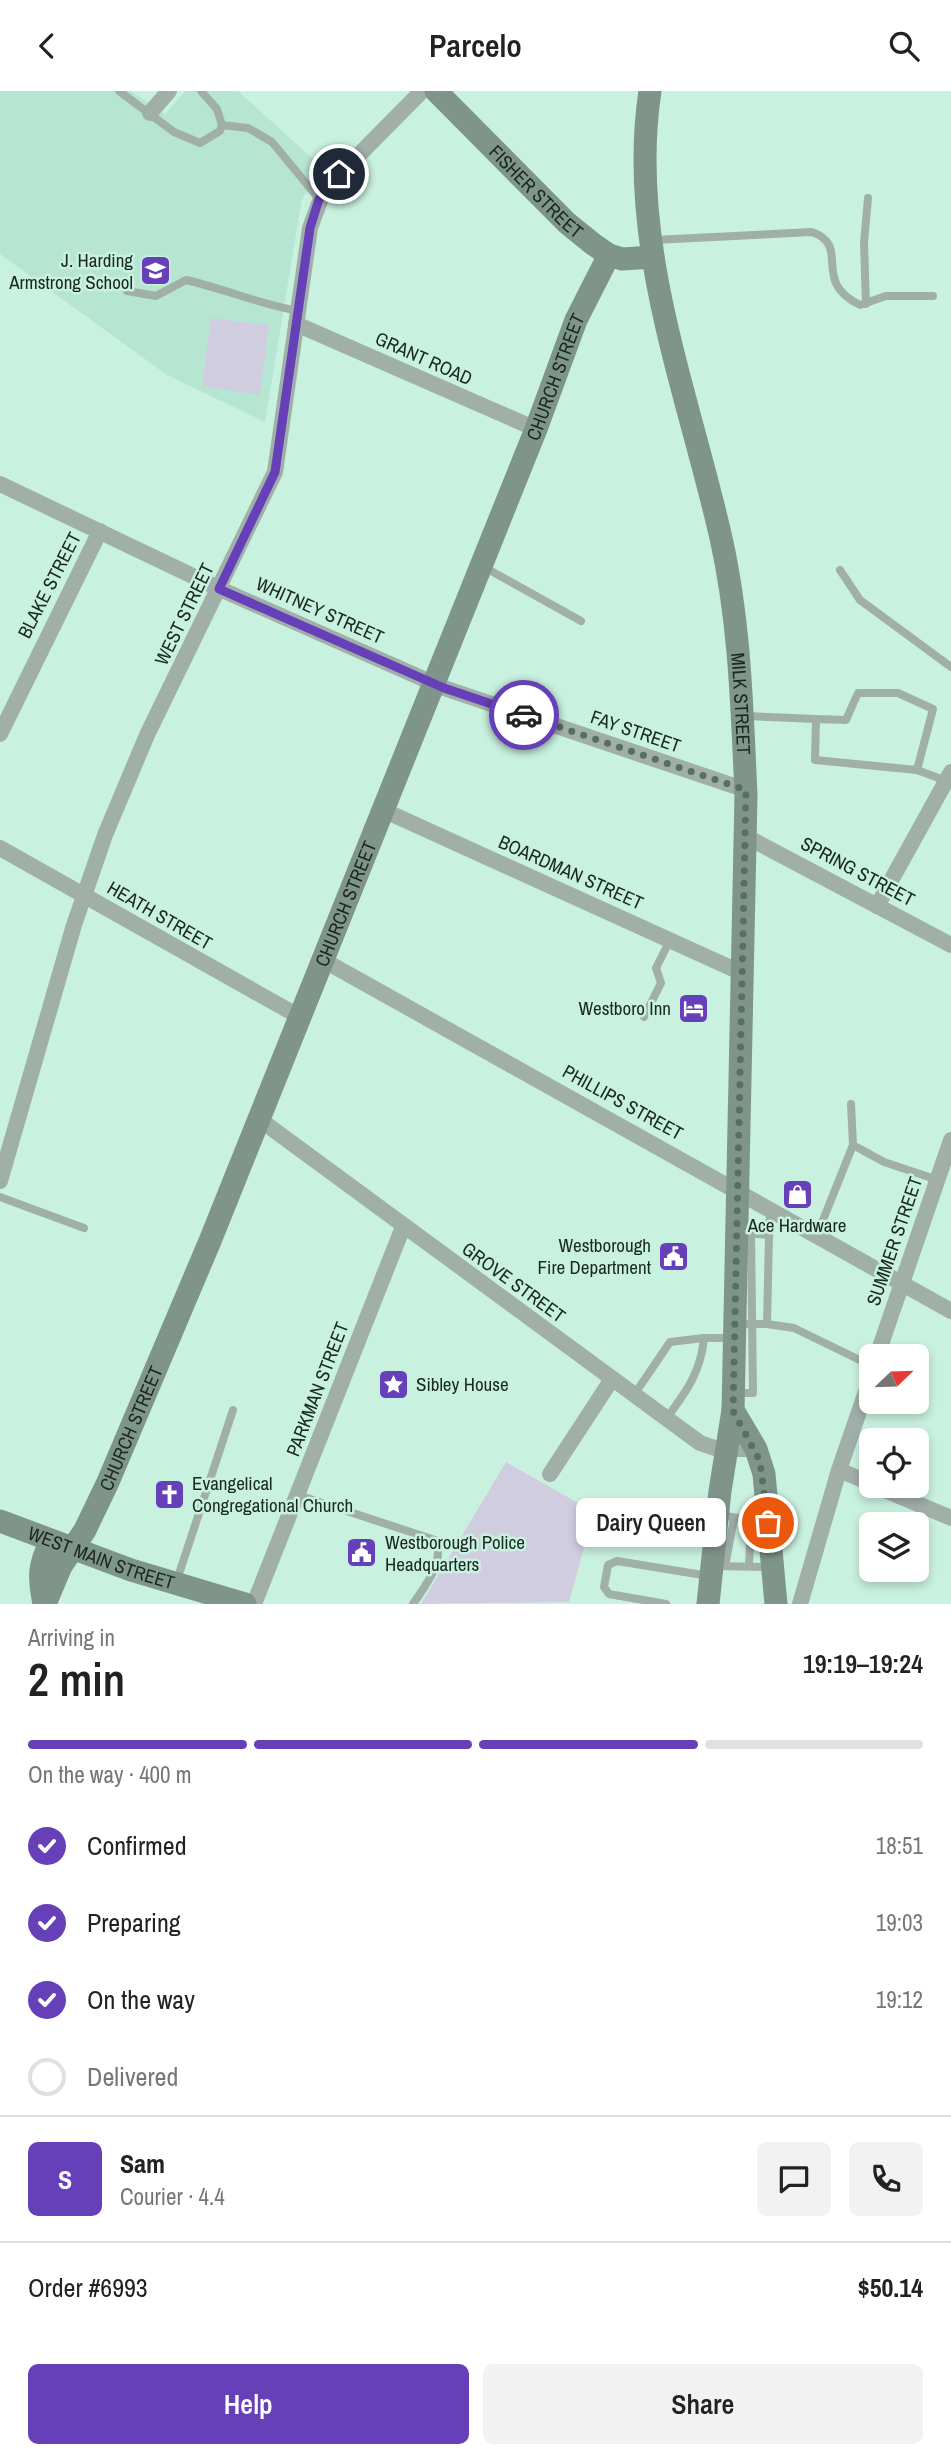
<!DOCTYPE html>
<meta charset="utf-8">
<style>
:root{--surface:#fff;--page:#f2f2f2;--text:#222;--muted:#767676;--line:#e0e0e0;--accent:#6540b8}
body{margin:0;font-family:"Archivo Narrow",sans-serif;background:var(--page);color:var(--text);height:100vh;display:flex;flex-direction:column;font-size:26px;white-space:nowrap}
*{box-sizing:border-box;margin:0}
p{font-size:23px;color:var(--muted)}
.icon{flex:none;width:38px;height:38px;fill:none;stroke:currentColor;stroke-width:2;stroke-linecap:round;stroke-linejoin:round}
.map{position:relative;height:1513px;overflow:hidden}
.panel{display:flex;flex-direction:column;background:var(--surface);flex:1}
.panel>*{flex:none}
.needle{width:46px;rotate:67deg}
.fabs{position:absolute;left:859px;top:1253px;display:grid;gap:14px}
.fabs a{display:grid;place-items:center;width:70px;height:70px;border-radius:10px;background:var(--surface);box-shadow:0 4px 10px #0003;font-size:35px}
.pin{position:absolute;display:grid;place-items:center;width:60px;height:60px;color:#fff;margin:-30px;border:4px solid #fff;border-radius:50%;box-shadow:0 2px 7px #0007}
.courier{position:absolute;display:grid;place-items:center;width:70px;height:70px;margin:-35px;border:5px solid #6540b8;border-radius:50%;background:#fff;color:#222;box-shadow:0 2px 9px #0007}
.bubble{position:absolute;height:49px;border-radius:10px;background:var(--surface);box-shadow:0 4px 10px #0003;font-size:23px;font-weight:600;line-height:49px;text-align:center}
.head em{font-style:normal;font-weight:600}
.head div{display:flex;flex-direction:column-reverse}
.head{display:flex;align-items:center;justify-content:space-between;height:119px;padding:0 28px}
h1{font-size:46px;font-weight:600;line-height:52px}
.bar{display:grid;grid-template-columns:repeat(4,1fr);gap:10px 7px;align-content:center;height:84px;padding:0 28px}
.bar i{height:9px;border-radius:5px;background:var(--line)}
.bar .on{background:var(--accent)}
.bar p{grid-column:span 4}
.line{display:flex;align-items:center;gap:18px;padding:0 28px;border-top:2px solid var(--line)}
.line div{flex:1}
.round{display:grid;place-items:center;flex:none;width:74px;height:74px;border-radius:10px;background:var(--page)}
ol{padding:0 28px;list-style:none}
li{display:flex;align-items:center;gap:21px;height:77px}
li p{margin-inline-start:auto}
li .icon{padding:7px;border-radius:50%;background:var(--accent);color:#fff;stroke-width:4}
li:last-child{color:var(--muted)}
li i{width:38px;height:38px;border:4px solid var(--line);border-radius:50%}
.button{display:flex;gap:14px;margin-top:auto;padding:14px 28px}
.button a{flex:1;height:80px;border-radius:10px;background:var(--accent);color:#fff;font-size:28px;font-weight:600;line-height:80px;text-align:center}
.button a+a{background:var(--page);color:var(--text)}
header{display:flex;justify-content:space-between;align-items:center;height:91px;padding:0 28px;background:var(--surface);font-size:32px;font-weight:600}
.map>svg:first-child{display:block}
.built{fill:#b6e6d1}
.green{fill:#d0cde1}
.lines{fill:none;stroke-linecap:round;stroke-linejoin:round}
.lane{stroke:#a1afa9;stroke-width:8}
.street{stroke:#a1afa9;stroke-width:16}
.secondary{stroke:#7f958b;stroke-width:23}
.done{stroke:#576f64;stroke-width:7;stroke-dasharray:0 12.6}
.route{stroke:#6540b8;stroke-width:9}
.labels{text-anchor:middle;stroke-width:5;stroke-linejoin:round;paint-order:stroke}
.street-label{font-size:19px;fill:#1a2922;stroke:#c9f1df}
.poi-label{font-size:19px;fill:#1a2922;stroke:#c9f1df;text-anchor:end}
</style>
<header><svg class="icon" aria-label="back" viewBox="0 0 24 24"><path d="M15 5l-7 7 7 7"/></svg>Parcelo<svg class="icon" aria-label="search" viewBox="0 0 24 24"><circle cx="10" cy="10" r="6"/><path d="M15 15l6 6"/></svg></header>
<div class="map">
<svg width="951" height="1513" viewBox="0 0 951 1513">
<rect width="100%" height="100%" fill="#c9f1df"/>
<path class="built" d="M0,0H131L165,23L185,0H238L326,80L302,107L265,331L167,284L0,163Z"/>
<g class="green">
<path d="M211,227L269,234L260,304L202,295Z"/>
<path d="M506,1371L594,1421L569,1511L421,1513Z"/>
</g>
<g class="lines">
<g class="lane">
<path d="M119,0L174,41L200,52L220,40L222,34L217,18L201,0"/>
<path d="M222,34L248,37L272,51L319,108"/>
<path d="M654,149L812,141C852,155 810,190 860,214L886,205H933"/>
<path d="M127,200L156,205L186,189C225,198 259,213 299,220"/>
<path d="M866,213L864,152L868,107"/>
<path d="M484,476L581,530"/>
<path d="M840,479L860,509L951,576"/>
<path d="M746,625L816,628L815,669L917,679L947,690"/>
<path d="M816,628L846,629L858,602H898L933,618L917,679"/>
<path d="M644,926L661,892L656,877L670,849"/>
<path d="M851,1013L853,1054L884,1071L938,1089"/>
<path d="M0,1106L84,1137"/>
<path d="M746,1142L769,1144L770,1120"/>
<path d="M817,1144L853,1054"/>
<path d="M748,1233H767L769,1144"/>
<path d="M767,1233L794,1237L872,1275"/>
<path d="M737,1302H753L751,1142"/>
<path d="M634,1304L670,1251L704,1247"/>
<path d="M666,1328C686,1301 701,1281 704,1247H732"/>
<path d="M298,1404L435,1449C446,1471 424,1496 413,1513"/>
<path d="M720,1424L766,1432"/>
<path d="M713,1475L770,1476"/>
<path d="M725,1475L734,1428"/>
<path d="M749,1475L751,1431"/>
<path d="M177,1489L233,1319"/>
<path d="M666,1513L609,1503L604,1496L608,1474L617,1470L709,1485"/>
</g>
<g class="street">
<path d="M150,22L169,0"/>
<path d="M296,233L536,338"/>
<path d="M0,393L220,498L444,597L746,699"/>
<path d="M0,643L100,440"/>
<path d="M383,719L742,882"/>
<path d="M745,745L951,854"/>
<path d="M0,757L300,926"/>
<path d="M877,815L951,681"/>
<path d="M323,869L951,1220"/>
<path d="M259,1028L700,1352L718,1358H756"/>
<path d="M0,1090L74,834L105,744L147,644L275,381L310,137L324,99L422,0"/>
<path d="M877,1265L951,1049"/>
<path d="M839,1379L872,1393"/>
<path d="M550,1383L612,1288"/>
<path d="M875,1395L951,1427"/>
<path d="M254,1513L403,1136"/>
<path d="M800,1513L839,1379L872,1283"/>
</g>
<g class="secondary">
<path id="s1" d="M436,0L567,132L593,153L609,164L622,168L653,166"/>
<path id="s2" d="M650,0C627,152 688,301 721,447C740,532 742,617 746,704L733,1319L720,1400L708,1513"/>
<path d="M733,1319L756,1358L764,1383L776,1513"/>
<path id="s3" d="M0,1430L131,1479L245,1513"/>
<path d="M44,1513C39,1488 38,1474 51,1451"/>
<path id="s4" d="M45,1513L61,1475L85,1439L108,1391L210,1150L536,338L576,229L609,164"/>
</g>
</g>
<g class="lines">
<path class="done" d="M524,624L746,699L733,1320L760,1370L768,1432"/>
<path class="route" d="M339,83L319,108L310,137L275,381L219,498L444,597L524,624"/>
</g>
<defs>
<symbol id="school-square" viewBox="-11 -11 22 22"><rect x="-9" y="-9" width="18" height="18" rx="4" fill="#6540b8" stroke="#c9f1df"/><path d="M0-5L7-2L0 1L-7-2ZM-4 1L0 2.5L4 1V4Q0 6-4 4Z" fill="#fff"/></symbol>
<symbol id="hotel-square" viewBox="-11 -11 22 22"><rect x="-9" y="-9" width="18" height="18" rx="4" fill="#6540b8" stroke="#c9f1df"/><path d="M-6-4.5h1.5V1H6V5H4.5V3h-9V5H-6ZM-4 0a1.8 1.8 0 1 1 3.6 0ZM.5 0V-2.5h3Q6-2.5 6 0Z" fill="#fff"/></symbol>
<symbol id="shop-square" viewBox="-11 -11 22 22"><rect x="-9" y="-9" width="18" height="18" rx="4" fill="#6540b8" stroke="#c9f1df"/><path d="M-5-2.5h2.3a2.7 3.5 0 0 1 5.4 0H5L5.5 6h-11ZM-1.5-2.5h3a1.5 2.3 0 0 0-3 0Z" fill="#fff"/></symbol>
<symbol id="civic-square" viewBox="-11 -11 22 22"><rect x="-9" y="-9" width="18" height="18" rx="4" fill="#6540b8" stroke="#c9f1df"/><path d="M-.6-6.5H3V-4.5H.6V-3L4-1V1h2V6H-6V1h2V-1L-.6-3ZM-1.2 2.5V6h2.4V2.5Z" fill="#fff"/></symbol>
<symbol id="sight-square" viewBox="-11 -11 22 22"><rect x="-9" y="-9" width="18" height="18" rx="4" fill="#6540b8" stroke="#c9f1df"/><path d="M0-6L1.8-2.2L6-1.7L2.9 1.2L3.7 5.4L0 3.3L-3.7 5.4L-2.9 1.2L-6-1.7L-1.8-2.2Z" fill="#fff"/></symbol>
<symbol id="church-square" viewBox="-11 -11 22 22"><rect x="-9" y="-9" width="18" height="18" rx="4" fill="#6540b8" stroke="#c9f1df"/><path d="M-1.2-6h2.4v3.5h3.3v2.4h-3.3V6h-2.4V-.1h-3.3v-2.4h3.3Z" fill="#fff"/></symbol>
</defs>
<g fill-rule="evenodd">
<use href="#school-square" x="138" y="162" width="35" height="35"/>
<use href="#hotel-square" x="676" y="900" width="35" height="35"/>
<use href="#shop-square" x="780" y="1086" width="35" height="35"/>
<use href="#civic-square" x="656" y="1148" width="35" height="35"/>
<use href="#sight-square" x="376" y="1276" width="35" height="35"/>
<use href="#church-square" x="152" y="1386" width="35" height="35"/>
<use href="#civic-square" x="344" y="1444" width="35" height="35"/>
</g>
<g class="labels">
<g class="street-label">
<text dy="7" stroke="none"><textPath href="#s1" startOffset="142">FISHER STREET</textPath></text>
<text transform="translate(424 267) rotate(24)" y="7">GRANT ROAD</text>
<text dy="7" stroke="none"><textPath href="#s4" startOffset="1330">CHURCH STREET</textPath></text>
<text transform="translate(49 494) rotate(-63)" y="7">BLAKE STREET</text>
<text transform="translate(320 519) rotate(24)" y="7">WHITNEY STREET</text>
<text transform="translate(184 523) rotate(-64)" y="7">WEST STREET</text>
<text dy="7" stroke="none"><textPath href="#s2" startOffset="623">MILK STREET</textPath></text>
<text transform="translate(636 640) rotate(19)" y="7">FAY STREET</text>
<text transform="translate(858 780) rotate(28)" y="7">SPRING STREET</text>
<text transform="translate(571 781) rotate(24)" y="7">BOARDMAN STREET</text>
<text dy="7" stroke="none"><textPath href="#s4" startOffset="763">CHURCH STREET</textPath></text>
<text transform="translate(160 824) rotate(30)" y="7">HEATH STREET</text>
<text transform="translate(623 1011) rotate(29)" y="7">PHILLIPS STREET</text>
<text transform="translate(894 1150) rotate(-71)" y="7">SUMMER STREET</text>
<text transform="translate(514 1191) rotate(36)" y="7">GROVE STREET</text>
<text transform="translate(317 1298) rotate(-69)" y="7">PARKMAN STREET</text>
<text dy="7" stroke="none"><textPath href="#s4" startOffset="196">CHURCH STREET</textPath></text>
<text dy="7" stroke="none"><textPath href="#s3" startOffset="108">WEST MAIN STREET</textPath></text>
</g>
<g class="poi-label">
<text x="133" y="176">J. Harding<tspan x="133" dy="22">Armstrong School</tspan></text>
<text x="671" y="924">Westboro Inn</text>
<text x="797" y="1141" text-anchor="middle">Ace Hardware</text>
<text x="651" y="1161">Westborough<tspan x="651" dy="22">Fire Department</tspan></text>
<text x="416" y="1300" text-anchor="start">Sibley House</text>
<text x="192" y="1399" text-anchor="start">Evangelical<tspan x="192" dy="22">Congregational Church</tspan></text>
<text x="385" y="1458" text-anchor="start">Westborough Police<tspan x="385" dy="22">Headquarters</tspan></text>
</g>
</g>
</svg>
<div class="fabs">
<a><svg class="needle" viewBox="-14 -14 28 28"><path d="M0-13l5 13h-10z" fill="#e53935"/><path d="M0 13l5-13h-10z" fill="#767676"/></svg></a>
<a><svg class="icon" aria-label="locate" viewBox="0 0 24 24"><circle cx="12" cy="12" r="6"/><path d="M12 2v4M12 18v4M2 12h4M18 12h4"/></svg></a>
<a><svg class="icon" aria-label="layers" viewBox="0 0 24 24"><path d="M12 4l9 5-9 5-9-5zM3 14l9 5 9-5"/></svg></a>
</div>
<div class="pin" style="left:768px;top:1432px;background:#ea580c"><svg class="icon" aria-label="bag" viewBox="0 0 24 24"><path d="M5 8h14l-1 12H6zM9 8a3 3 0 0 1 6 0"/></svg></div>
<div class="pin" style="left:339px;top:83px;background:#1f2937"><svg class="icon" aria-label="home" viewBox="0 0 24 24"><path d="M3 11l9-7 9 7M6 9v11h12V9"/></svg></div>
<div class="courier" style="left:524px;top:624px"><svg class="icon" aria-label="car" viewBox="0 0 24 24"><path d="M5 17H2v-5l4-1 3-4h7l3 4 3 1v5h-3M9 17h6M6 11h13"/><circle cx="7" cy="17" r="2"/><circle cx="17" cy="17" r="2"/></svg></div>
<div class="bubble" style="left:576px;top:1407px;width:150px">Dairy Queen</div>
</div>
<section class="panel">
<div class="head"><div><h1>2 min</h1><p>Arriving in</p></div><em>19:19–19:24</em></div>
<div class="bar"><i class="on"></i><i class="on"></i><i class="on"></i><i></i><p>On the way · 400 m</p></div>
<ol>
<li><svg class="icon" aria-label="check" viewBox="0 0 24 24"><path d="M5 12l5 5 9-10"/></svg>Confirmed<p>18:51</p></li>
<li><svg class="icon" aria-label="check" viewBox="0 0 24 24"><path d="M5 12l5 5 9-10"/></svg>Preparing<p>19:03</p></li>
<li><svg class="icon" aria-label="check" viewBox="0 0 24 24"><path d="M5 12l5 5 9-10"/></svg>On the way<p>19:12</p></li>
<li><i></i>Delivered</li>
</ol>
<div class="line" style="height:126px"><b class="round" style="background:var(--accent);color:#fff">S</b><div><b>Sam</b><p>Courier · 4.4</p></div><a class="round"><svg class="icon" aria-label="chat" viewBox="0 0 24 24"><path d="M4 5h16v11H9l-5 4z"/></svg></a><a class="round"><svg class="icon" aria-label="phone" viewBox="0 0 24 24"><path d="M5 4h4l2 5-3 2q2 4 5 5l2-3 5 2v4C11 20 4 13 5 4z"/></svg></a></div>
<div class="line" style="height:91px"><div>Order #6993</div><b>$50.14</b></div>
<div class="button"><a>Help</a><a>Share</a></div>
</section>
